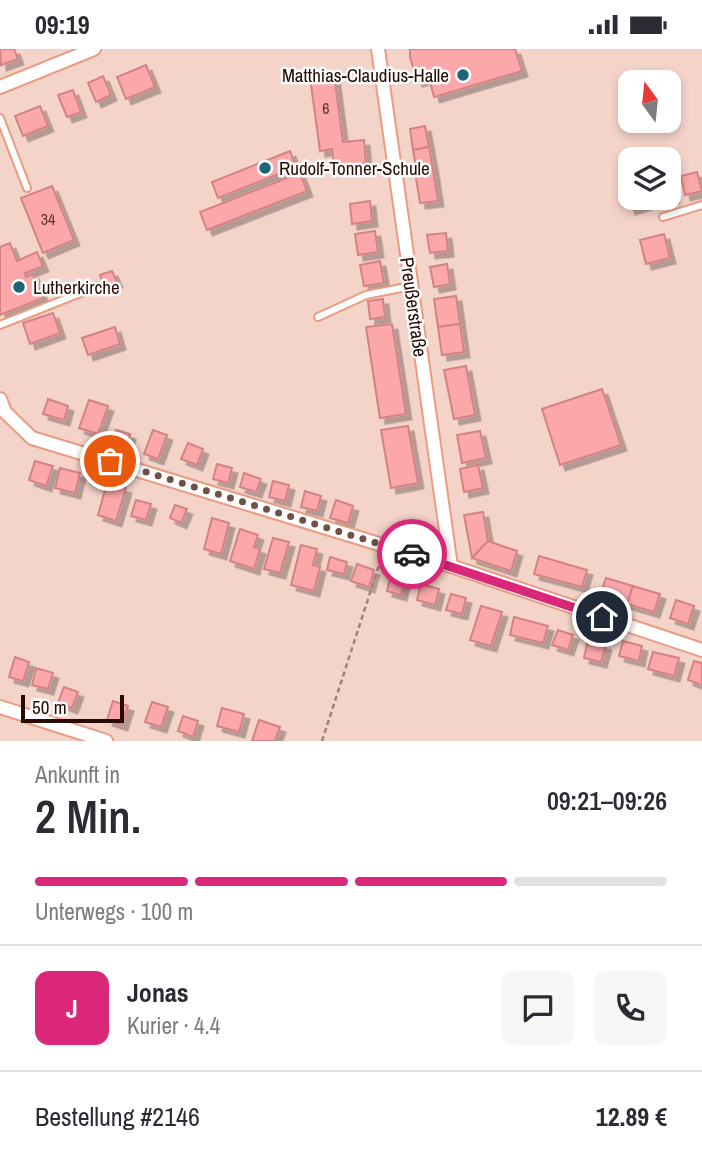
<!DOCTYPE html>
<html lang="de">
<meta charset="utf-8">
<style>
:root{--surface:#fff;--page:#f7f7f7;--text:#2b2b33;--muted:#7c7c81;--line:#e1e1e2;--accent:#db2777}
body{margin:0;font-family:"Archivo Narrow",sans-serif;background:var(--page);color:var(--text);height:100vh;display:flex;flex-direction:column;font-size:26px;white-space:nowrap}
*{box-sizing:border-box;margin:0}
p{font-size:23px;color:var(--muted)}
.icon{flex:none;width:38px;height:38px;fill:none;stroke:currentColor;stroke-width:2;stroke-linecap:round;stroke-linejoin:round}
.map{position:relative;height:692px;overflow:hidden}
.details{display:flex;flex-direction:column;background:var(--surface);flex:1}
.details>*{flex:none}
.needle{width:46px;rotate:345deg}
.fabs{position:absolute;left:618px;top:21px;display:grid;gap:14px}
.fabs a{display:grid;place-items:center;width:63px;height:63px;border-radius:14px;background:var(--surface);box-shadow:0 4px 10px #0003;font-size:35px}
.scale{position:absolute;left:21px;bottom:18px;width:103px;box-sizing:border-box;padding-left:7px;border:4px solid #270b04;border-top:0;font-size:19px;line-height:24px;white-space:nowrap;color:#270b04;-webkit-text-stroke:5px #fcfcfc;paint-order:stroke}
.pin{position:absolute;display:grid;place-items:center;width:60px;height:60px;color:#fff;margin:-30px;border:4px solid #fff;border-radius:50%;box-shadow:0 2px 7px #0007}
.courier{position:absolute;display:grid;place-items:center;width:70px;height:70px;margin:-35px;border:5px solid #db2777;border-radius:50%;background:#fff;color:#222;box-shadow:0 2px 9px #0007}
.summary em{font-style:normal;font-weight:600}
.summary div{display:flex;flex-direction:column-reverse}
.summary{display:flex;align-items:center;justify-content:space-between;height:119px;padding:0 35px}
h1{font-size:46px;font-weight:600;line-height:52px}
.bar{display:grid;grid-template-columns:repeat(4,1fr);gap:10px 7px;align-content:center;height:84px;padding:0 35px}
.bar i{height:9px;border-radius:5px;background:var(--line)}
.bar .active{background:var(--accent)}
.bar p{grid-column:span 4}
.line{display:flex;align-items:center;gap:18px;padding:0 35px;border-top:2px solid var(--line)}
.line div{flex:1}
.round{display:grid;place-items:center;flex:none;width:74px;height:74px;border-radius:14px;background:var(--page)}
.status{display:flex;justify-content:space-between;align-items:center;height:49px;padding:0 35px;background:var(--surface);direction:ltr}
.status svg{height:19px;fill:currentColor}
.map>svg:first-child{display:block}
.building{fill:#fca7a9;stroke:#d48385;stroke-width:2;filter:url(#shadow)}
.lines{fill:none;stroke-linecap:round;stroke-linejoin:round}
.lane-casing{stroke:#ea9c83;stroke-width:10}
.street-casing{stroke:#ea9c83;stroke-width:16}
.path{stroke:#a18279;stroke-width:2.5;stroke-dasharray:5 3.5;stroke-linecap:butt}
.lane{stroke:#fff;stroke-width:6}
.street{stroke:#fff;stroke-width:12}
.done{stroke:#6f5149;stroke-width:7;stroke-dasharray:0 12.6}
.route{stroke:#db2777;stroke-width:9}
.poi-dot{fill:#206576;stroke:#fcfcfc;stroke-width:2.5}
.labels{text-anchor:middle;stroke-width:5;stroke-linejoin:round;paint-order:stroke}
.number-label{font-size:16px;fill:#5c322d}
.poi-label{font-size:19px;fill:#270b04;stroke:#fcfcfc;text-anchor:start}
.street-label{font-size:19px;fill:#270b04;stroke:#fcfcfc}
</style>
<div class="status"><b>09:19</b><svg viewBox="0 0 49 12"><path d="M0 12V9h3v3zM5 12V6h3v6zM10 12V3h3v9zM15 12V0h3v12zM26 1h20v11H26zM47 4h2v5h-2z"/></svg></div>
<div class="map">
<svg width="702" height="692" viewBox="0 0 702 692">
<defs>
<filter id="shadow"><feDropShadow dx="5.5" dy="5.5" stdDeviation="0" flood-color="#0004"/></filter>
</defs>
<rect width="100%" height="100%" fill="#f4d3c9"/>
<g class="building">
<path d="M0,0H14L18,10L1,16Z"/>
<path d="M410,0H515L522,22L434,48L429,29L417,32L410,8Z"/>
<path d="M146,16L155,38L126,50L117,28Z"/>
<path d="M334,25L343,93L364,91L366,114L334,118L332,100L320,102L310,28Z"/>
<path d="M103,27L111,46L96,53L88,34Z"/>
<path d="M73,41L81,63L67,68L58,46Z"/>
<path d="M40,57L48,77L23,87L15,67Z"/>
<path d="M425,77L429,98L413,101L410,80Z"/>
<path d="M429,98L433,120L417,123L413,101Z"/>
<path d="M290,102L296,118L218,149L212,133Z"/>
<path d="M433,120L438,152L420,154L415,123Z"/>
<path d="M697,123L702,142L685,146L681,127Z"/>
<path d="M300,124L307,142L207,181L200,163Z"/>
<path d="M670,130L674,149L659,152L658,149H668Z"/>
<path d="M52,137L74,191L43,204L21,149Z"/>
<path d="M630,141V149H644L646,155L630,160L624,143Z"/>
<path d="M370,152L372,172L352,175L350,155Z"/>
<path d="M375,182L378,203L358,206L355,185Z"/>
<path d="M446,184L448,202L430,204L427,186Z"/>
<path d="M664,185L670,209L646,215L640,191Z"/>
<path d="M10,194L17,212L37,203L43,217L25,224L26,228L33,225L43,249L0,266V198Z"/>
<path d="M380,212L384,234L364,237L360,216Z"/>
<path d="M447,215L450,235L434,238L430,218Z"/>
<path d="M112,222L117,233L104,238L100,226Z"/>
<path d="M456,247L460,275L438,278L434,250Z"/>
<path d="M383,250L385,268L370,270L368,252Z"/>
<path d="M53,264L60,284L30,295L23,274Z"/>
<path d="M392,275L406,365L380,369L366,278Z"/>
<path d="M460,275L464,303L442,306L438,278Z"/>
<path d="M115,278L120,295L88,306L82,289Z"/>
<path d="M466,317L475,366L454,370L444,321Z"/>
<path d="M602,340L621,396L560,416L542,360Z"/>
<path d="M48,350L68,357L64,371L43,365Z"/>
<path d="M89,351L108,357L98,385L79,379Z"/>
<path d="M408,377L418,434L391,439L381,381Z"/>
<path d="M116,381L130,385L126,402L112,398Z"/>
<path d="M153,381L167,386L158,410L144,405Z"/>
<path d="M480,382L486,409L462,414L457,386Z"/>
<path d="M188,394L203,400L197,416L181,410Z"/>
<path d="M35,412L53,417L46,437L29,431Z"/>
<path d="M217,415L232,419L228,434L213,430Z"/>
<path d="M478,416L483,439L464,443L460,420Z"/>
<path d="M60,419L80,424L75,444L55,439Z"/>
<path d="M244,424L261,430L256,443L240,438Z"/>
<path d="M273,432L289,436L285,452L269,448Z"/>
<path d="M107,434L126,439L116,472L98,466Z"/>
<path d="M305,442L321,447L317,462L301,458Z"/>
<path d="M136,451L151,455L146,471L131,467Z"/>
<path d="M336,451L353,457L348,474L330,469Z"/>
<path d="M175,456L187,460L181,474L170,469Z"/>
<path d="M483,463L488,492L472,509L464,466Z"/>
<path d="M212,469L229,474L221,505L204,500Z"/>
<path d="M240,480L258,486L254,498L260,500L254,520L230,512Z"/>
<path d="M273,489L289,493L280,524L264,520Z"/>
<path d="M488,492L517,502L511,522L472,509Z"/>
<path d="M301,496L317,500L313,516L320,518L314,542L291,536Z"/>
<path d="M539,507L587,521L582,538L534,525Z"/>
<path d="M330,508L347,513L344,525L327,521Z"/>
<path d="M357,515L374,521L369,538L351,532Z"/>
<path d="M391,526L405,530L401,546L387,542Z"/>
<path d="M606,529L633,537L627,555L600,547Z"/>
<path d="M421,535L439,540L435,556L417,551Z"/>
<path d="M633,537L660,545L654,563L627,555Z"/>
<path d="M451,545L466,549L462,565L446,561Z"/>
<path d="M676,551L694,557L688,575L670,569Z"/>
<path d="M481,557L502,563L491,597L470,591Z"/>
<path d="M514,568L548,577L543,594L510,586Z"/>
<path d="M558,581L573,586L568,601L552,596Z"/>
<path d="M588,591L606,596L601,613L584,609Z"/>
<path d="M623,592L642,597L639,612L619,607Z"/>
<path d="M653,603L679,609L674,627L648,620Z"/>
<path d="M15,608L29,613L23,632L9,628Z"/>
<path d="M694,612L702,614V636L688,631Z"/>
<path d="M36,619L53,624L48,640L32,636Z"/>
<path d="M64,638L78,643L72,659L58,654Z"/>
<path d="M113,652L128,657L122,676L107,671Z"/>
<path d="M152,653L168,658L161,678L145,673Z"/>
<path d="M222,659L244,665L239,683L217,677Z"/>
<path d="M183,667L198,672L193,688L178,682Z"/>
<path d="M259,671L280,678L275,692H252Z"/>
</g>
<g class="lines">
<defs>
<g id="lane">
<path d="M0,69L27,139"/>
<path d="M663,168L702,156"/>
<path d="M318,268L366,246L411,237"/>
<path d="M0,276L98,237"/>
</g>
<g id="street">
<path d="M378,0L451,517"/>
<path d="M0,38L94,0"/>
<path d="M0,350L5,363L32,389L451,517L702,601"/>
<path d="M0,658L106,692"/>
</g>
</defs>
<use href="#lane" class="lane-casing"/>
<use href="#street" class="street-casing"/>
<path class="path" d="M322,692L381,510"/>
<use href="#lane" class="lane"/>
<use href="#street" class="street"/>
</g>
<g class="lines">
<path class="done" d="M110,412L412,505"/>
<path class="route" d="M412,505L602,568"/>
</g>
<g class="poi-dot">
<circle cx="463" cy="26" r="7"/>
<circle cx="265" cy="119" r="7"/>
<circle cx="19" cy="238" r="7"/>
</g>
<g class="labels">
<g class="number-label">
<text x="326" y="65">6</text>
<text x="48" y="176">34</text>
</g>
<g class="poi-label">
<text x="449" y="33" text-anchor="end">Matthias-Claudius-Halle</text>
<text x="279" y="126">Rudolf-Tonner-Schule</text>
<text x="33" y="245">Lutherkirche</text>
</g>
<g class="street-label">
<text transform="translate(414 258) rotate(82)" y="7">Preußerstraße</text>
</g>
</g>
</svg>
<div class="fabs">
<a><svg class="needle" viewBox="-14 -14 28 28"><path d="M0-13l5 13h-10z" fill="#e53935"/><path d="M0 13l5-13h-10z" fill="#7c7c81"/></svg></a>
<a><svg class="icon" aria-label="layers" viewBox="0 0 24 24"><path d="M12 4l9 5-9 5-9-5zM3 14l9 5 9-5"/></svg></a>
</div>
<div class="scale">50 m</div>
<div class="pin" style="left:110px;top:412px;background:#ea580c"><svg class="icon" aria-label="bag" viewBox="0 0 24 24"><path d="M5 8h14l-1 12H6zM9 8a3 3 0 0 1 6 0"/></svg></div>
<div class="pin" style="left:602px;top:568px;background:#1f2937"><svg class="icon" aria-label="home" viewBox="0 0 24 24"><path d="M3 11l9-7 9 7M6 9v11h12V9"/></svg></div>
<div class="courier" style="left:412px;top:505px"><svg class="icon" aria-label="car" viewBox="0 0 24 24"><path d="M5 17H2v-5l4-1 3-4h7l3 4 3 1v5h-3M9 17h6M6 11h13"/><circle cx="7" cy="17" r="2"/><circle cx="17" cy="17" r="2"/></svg></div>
</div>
<section class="details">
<div class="summary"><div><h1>2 Min.</h1><p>Ankunft in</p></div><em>09:21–09:26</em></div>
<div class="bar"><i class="active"></i><i class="active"></i><i class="active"></i><i></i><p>Unterwegs · 100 m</p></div>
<div class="line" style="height:126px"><b class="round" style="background:var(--accent);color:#fff">J</b><div><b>Jonas</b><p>Kurier · 4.4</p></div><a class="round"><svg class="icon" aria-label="chat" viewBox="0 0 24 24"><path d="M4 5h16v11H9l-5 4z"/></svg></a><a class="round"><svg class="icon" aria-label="phone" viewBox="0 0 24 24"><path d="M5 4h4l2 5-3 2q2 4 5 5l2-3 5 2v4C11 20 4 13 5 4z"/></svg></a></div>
<div class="line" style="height:91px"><div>Bestellung #2146</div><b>12.89 €</b></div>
</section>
